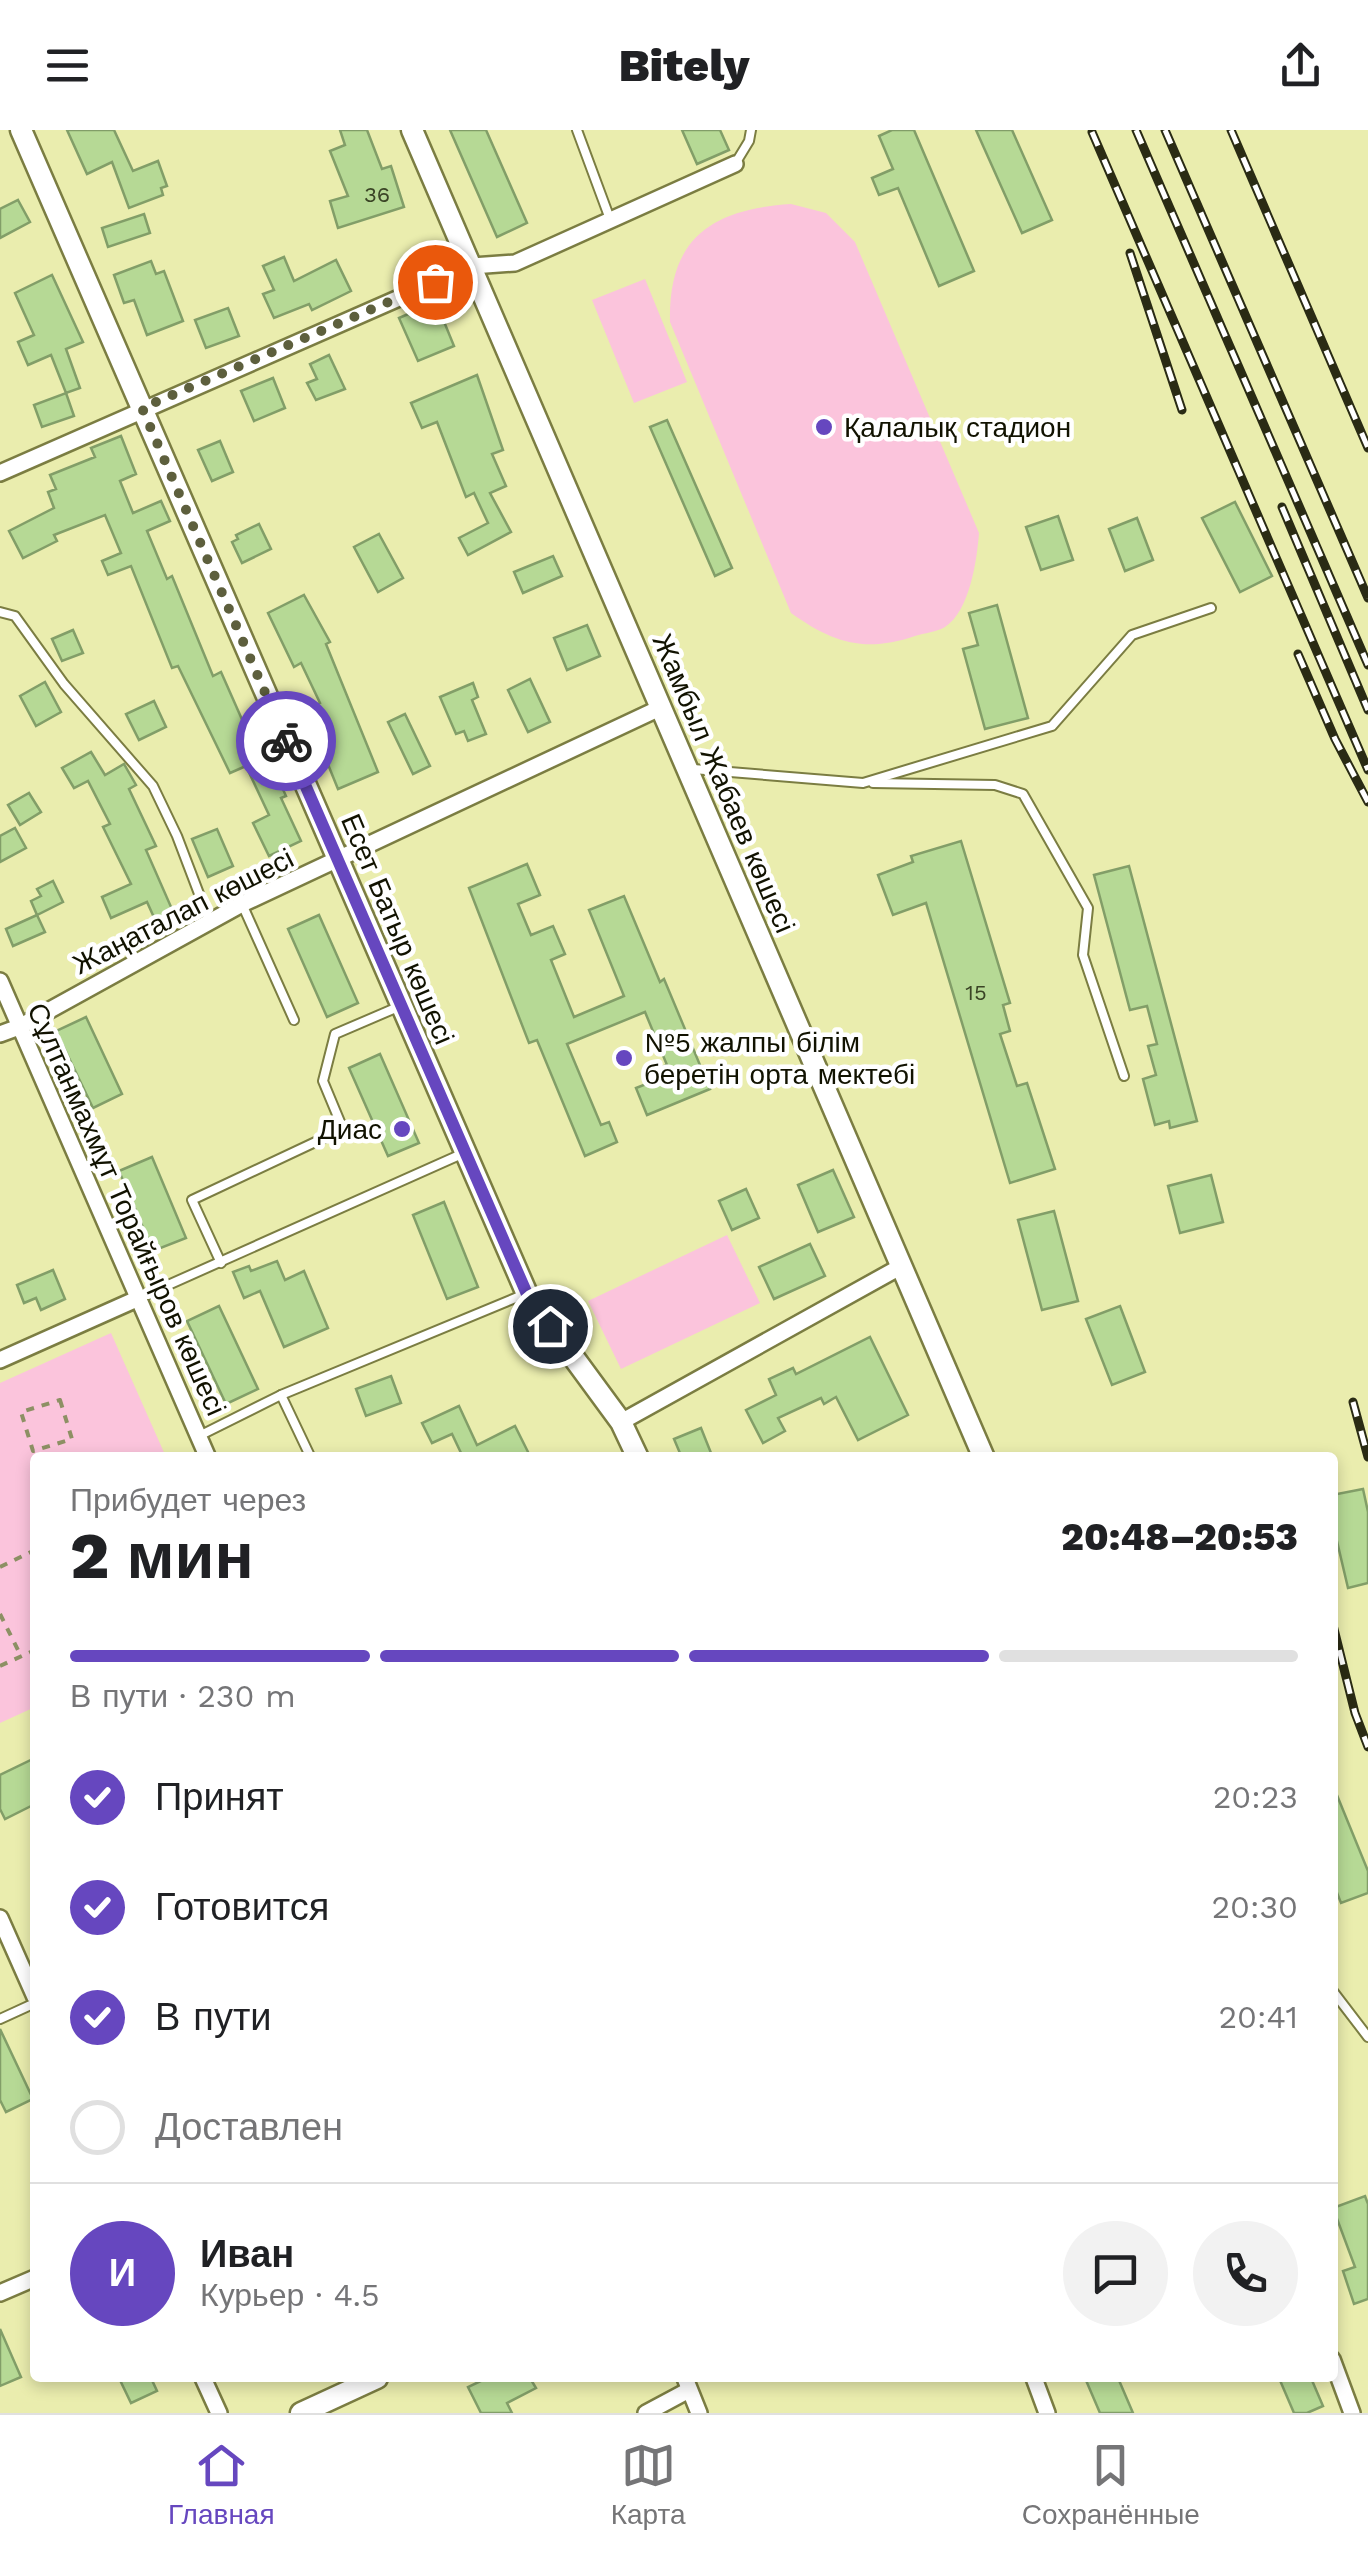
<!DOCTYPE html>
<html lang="ru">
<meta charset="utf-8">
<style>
:root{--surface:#fff;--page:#f2f2f2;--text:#202124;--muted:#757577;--line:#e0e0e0;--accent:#6647bf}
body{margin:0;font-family:"Work Sans",sans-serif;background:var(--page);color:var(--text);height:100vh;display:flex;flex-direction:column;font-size:38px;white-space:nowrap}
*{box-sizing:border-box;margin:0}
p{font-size:32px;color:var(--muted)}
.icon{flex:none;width:55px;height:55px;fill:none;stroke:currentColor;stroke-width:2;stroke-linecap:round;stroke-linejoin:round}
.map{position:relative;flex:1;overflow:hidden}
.details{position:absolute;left:30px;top:1322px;width:1308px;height:930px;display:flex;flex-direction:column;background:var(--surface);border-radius:10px;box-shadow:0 5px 15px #0003}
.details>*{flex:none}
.pin{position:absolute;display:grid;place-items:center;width:85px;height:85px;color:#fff;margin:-42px;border:5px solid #fff;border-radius:50%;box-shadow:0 2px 10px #0007}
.courier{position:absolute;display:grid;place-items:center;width:100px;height:100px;margin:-50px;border:8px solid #6647bf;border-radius:50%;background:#fff;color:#222;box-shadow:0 2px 12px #0007}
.overview em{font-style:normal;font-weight:800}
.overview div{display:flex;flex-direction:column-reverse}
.overview{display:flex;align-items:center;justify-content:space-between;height:170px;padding:0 40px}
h1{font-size:65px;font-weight:800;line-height:75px}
.bar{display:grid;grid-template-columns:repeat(4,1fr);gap:15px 10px;align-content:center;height:120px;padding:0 40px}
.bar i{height:12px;border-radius:8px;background:var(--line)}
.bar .selected{background:var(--accent)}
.bar p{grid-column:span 4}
.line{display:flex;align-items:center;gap:25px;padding:0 40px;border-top:2px solid var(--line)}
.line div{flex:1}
.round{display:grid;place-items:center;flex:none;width:105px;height:105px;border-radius:52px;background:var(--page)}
ol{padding:0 40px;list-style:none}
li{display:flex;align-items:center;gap:30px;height:110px}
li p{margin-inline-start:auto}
li .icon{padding:10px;border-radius:50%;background:var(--accent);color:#fff;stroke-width:4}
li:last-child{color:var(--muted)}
li i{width:55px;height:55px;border:5px solid var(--line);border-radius:50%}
header{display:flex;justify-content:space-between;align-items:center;height:130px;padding:0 40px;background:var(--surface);font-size:45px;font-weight:800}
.dock{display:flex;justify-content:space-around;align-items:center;height:140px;border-top:2px solid var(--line);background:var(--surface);font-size:28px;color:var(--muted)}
.dock a{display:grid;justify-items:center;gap:5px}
.dock .selected{color:var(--accent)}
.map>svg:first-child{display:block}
.green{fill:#fbc4dc}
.building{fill:#b6d995;stroke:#829e68;stroke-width:2.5}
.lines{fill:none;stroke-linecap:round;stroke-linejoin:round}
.service-casing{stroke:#7b7d42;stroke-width:12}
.minor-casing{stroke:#7b7d42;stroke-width:20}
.tertiary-casing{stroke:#7b7d42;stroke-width:25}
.path{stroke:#8d9064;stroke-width:4;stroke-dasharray:8 8;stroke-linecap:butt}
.service{stroke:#fff;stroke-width:8}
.minor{stroke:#fff;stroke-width:15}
.tertiary{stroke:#fff;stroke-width:20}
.rail-casing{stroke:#2a2b14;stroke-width:9}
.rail{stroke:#fff;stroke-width:5;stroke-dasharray:15;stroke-linecap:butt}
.done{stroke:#5d5f3d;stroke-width:10;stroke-dasharray:0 18}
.route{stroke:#6647bf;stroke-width:12}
.poi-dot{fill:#6647bf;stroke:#fff;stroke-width:4}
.labels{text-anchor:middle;stroke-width:9;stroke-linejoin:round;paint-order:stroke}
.number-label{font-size:22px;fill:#3a4425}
.poi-label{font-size:28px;fill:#111200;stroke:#fff;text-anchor:start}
.street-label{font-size:28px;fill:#111200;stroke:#fff}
</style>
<header><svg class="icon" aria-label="menu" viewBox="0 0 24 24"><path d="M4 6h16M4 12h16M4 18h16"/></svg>Bitely<svg class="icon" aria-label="share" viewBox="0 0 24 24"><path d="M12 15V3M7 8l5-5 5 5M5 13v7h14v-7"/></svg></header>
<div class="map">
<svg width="1368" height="2283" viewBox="0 0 1368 2283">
<rect width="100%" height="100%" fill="#eaedae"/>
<g class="green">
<path d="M791,74L826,83L855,112L979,403C977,429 970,481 945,497C937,502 924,503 915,506C865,523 833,513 791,483L670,192C668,108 712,79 791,74Z"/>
<path d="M645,149L687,252L634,273L592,170Z"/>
<path d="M727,1105L760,1173L621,1239L588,1171Z"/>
<path d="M111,1203L166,1327L35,1328V1577L0,1593V1253Z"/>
</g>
<g class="building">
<path d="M67,0H114L133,41L158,31L167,56L161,58L163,65L129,78L112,32L87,44Z"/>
<path d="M340,0H367L382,39L391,36L404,77L338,98L330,71L348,66L330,21L345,15Z"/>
<path d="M450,0H486L527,93L497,107Z"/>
<path d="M682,0H720L729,20L697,34Z"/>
<path d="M892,0H914L974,141L939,156L898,58L879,65L872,48L893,39L879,6Z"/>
<path d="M976,0H1012L1052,90L1022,103Z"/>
<path d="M18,70L30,92L0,108V79Z"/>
<path d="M144,84L150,103L108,117L102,98Z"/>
<path d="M284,127L294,151L336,130L351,161L312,180L309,174L274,188L263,164L274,160L263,136Z"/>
<path d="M151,131L156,144L164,141L183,191L147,205L134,170L124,173L114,145Z"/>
<path d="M52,145L83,212L66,219L80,258L66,263L51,225L28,235L18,212L34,205L15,163Z"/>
<path d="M436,172L454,216L418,231L399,188Z"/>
<path d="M228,178L239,206L206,218L195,190Z"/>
<path d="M329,225L345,259L316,270L307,253L317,249L310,234Z"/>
<path d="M477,245L503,320L492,324L506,356L490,363L511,402L468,425L459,408L488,393L474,363L466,367L437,292L422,298L411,273Z"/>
<path d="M273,248L285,278L254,291L241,261Z"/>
<path d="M66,263L74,286L42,297L34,275Z"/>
<path d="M667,290L732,438L715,446L650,297Z"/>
<path d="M121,306L136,344L120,351L133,383L161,371L170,391L147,401L167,449L172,446L213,546L221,542L267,646L275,642L286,666L281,668L301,711L269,726L253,693L269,685L246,636L230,643L178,536L172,538L131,436L108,445L102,431L121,423L105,385L54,405L57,411L23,428L9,401L54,378L48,362L56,359L50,345L95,327L91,318Z"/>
<path d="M220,311L233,342L212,351L198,320Z"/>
<path d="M1235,372L1272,446L1240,462L1202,388Z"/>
<path d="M1058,386L1073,430L1041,440L1026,397Z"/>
<path d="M1137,388L1153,430L1125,441L1109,399Z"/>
<path d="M259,394L271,419L242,433L232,412L238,409L236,405Z"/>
<path d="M379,404L403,448L378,462L354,417Z"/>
<path d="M553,426L562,446L523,463L514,442Z"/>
<path d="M304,465L330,512L326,514L378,642L338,659L325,627L331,625L310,578L320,573L301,533L294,537L268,483Z"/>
<path d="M997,475L1028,588L985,599L963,519L978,515L969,483Z"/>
<path d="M587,495L600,526L567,540L554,508Z"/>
<path d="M73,500L83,523L62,531L52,509Z"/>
<path d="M530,549L550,592L528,602L508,560Z"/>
<path d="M45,552L61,582L36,596L20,566Z"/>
<path d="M473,553L478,567L472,570L486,604L468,611L464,601L456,604L440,567Z"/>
<path d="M154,571L166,597L139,610L126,584Z"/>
<path d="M405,584L430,636L413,644L388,592Z"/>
<path d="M91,622L105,645L124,634L136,655L129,659L156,716L146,720L175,786L157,794L147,772L111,788L102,767L131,754L103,697L110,694L88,651L74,658L62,638Z"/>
<path d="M29,663L41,682L20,695L8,675Z"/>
<path d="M15,698L26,718L0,732V706Z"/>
<path d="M217,699L233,736L208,747L192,709Z"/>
<path d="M961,711L1010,873L1003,875L1010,901L1000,904L1017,956L1027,953L1055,1039L1010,1053L926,773L893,785L878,745L913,732L911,726Z"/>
<path d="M527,734L540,765L518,774L531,805L553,796L565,824L551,830L574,887L624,866L589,780L624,766L660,852L664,849L710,959L647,985L636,958L654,951L650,942L667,935L645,882L567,914L601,995L609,992L617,1012L585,1026L537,910L529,913L469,758Z"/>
<path d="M1129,736L1197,991L1170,998L1169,991L1155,995L1143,949L1156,945L1148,916L1157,914L1147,876L1130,880L1094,745Z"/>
<path d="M53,751L63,772L37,785L31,771L41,766L37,759Z"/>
<path d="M37,785L45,802L13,816L6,799Z"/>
<path d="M319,785L358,873L327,887L288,799Z"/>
<path d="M86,887L122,964L93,978L56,901Z"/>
<path d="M380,924L419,1013L388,1026L349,938Z"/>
<path d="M152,1027L186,1108L153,1121L119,1041Z"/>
<path d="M833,1040L854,1087L818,1102L798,1055Z"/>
<path d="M1211,1045L1223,1092L1180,1103L1168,1056Z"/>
<path d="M746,1059L759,1088L732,1100L719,1071Z"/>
<path d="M444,1072L478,1157L447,1169L413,1085Z"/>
<path d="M1054,1081L1078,1171L1042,1180L1018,1090Z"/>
<path d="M810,1114L825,1146L774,1169L759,1137Z"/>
<path d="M277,1131L285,1150L304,1141L328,1198L284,1217L260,1161L244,1168L233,1142L249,1136L251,1141Z"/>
<path d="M53,1140L65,1169L41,1180L36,1168L24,1173L17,1155Z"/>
<path d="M219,1176L258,1259L226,1274L187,1191Z"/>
<path d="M1120,1176L1145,1242L1112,1255L1086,1189Z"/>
<path d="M870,1207L908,1285L858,1310L836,1267L824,1274L821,1268L778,1288L785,1301L763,1313L746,1280L776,1265L769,1249L793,1238L796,1244Z"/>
<path d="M391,1246L401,1273L366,1286L356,1259Z"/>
<path d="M459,1276L477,1315L515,1296L531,1328H453L461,1323L452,1304L432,1313L422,1293Z"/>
<path d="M701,1298L713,1328H682L674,1309Z"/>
<path d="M1363,1359L1368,1382V1453L1348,1458L1332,1390V1365Z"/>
<path d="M35,1628V1674L5,1689L0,1679V1645Z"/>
<path d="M1332,1653L1368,1741V1763L1341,1773L1332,1750Z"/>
<path d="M0,1899L33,1969L6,1982L0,1970Z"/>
<path d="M1365,2066L1368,2074V2169L1354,2174L1343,2141L1355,2137L1333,2078Z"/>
<path d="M0,2199L21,2247L0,2256Z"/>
<path d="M119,2248H151L157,2261L131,2273Z"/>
<path d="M487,2248H530L536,2258L507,2273L512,2283H481L468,2257Z"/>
<path d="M1085,2248H1118L1133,2283H1100Z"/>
<path d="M1279,2248H1311L1323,2276L1307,2283H1294Z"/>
</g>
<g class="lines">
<defs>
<g id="service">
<path d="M577,0L610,89"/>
<path d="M735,34L749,11L751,0"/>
<path d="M0,482L15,486L64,554L153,656L177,706L209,790"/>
<path d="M693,639L863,653L1052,596L1132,505L1211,478"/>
<path d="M873,653L995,655L1023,664L1088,778L1083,825L1124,946"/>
<path d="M242,774L294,890"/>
<path d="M221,1133L192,1070L343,999L323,951L335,904L398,877"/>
<path d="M139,1168L464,1023"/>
<path d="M281,1265L311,1328"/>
<path d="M199,1306L281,1265L525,1164"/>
<path d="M1332,1860L1368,1907"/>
<path d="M0,1889L35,1873"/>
</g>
<g id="minor">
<path d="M0,343L472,136L515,133L735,34"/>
<path d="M0,851L208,1328"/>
<path d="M0,904L19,897L242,774L662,577"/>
<path d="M0,1230L139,1168"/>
<path d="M621,1292L900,1137"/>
<path d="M0,1788L35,1867"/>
<path d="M0,2163L35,2148"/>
<path d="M1332,2229L1352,2283"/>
<path d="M203,2248L219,2283"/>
<path d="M685,2248L699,2283"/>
<path d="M1034,2248L1047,2283"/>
<path d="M646,2283L689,2260"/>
</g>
<g id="tertiary">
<path d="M21,0L527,1164L621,1292L638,1328"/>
<path d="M412,0L984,1328"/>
<path d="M301,2283L377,2248"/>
</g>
</defs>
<use href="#service" class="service-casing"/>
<use href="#minor" class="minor-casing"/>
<use href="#tertiary" class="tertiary-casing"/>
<g class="path">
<path d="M60,1270L72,1309L33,1321L21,1282Z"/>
<path d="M0,1437L35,1420"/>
<path d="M0,1484L21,1526"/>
<path d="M0,1536L35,1520"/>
</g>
<use href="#service" class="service"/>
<use href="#minor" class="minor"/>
<use href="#tertiary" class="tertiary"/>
<defs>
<g id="rail">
<path d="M1136,0L1368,535"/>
<path d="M1165,0L1368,468"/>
<path d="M1231,0L1368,318"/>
<path d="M1092,2L1368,640"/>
<path d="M1130,123L1182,280"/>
<path d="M1282,377L1368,580"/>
<path d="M1298,524L1335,609L1368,672"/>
<path d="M1353,1272L1368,1327"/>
<path d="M1332,1491L1355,1583L1368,1617"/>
</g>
</defs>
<use href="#rail" class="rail-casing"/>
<use href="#rail" class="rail"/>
</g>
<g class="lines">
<path class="done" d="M286,611L142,278L435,152"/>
<path class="route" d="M286,611L527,1164L550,1196"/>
</g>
<g class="poi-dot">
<circle cx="824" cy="297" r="10"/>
<circle cx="624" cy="928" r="10"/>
<circle cx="402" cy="999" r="10"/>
</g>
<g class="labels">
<g class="number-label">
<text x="377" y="72">36</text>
<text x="976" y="870">15</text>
</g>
<g class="poi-label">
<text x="844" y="307">Қалалық стадион</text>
<text x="644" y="922">№5 жалпы білім<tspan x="644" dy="32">беретін орта мектебі</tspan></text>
<text x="382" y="1009" text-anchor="end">Диас</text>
</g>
<g class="street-label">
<text transform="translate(724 653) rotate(67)" y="10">Жамбыл Жабаев көшесі</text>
<text transform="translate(183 781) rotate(-27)" y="10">Жаңаталап көшесі</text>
<text transform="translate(398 799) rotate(67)" y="10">Есет Батыр көшесі</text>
<text transform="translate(127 1079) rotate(66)" y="10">Сұлтанмахмұт Торайғыров көшесі</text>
</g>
</g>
</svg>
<div class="pin" style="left:435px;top:152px;background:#ea580c"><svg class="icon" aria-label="bag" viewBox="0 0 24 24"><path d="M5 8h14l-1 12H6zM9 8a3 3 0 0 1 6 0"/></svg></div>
<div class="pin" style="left:550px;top:1196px;background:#1f2937"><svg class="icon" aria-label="home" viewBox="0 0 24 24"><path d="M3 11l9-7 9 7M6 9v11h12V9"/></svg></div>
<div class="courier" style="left:286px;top:611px"><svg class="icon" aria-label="bike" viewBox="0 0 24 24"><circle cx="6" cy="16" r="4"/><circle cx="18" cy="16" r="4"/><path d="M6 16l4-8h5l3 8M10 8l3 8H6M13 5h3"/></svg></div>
<section class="details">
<div class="overview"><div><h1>2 мин</h1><p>Прибудет через</p></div><em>20:48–20:53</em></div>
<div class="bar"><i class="selected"></i><i class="selected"></i><i class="selected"></i><i></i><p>В пути · 230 m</p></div>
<ol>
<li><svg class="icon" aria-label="check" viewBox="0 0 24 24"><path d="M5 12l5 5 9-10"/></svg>Принят<p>20:23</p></li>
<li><svg class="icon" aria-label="check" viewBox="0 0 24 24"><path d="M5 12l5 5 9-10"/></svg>Готовится<p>20:30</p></li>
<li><svg class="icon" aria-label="check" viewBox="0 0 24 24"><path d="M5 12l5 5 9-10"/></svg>В пути<p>20:41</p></li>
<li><i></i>Доставлен</li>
</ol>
<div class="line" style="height:180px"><b class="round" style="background:var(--accent);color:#fff">И</b><div><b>Иван</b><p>Курьер · 4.5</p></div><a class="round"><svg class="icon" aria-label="chat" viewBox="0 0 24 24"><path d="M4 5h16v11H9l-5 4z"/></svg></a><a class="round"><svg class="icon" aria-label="phone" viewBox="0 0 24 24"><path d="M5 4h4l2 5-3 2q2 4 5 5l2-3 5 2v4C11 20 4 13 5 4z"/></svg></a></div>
</section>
</div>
<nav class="dock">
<a class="selected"><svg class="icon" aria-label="home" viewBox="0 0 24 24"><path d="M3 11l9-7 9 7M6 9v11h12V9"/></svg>Главная</a>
<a><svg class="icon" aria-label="map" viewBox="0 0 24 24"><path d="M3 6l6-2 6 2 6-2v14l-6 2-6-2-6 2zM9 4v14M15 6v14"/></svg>Карта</a>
<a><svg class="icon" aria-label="saved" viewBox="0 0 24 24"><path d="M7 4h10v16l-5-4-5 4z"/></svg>Сохранённые</a>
</nav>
